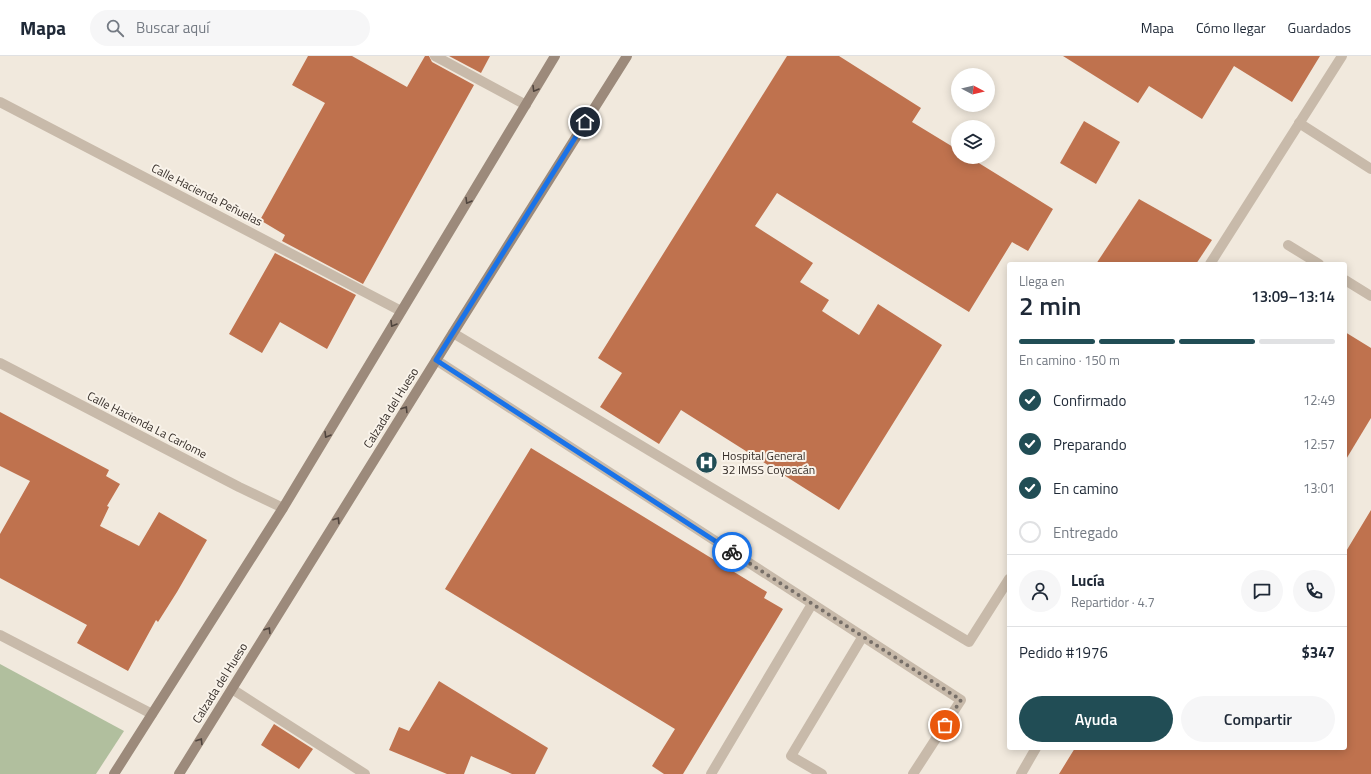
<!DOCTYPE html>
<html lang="es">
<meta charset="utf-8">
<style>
:root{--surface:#fff;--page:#f6f6f7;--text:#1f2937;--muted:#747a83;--line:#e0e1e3;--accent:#214d55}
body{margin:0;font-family:"Titillium Web",sans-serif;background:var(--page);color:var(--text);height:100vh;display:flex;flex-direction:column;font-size:15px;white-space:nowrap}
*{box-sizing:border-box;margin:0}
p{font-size:13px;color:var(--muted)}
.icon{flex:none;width:22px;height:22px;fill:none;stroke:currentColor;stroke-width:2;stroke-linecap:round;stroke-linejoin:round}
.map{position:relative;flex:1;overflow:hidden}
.details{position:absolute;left:1007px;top:206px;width:340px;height:488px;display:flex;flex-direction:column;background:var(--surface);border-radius:4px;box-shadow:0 2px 10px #0003}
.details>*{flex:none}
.needle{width:26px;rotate:97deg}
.buttons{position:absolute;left:951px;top:12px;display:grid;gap:8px}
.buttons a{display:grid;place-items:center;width:44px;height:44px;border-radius:50%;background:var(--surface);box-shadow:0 2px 10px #0003;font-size:20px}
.pin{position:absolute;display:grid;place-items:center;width:34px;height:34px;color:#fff;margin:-17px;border:2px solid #fff;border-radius:50%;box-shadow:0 1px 4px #0007}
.courier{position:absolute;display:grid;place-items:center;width:40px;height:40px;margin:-20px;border:3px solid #1a73e8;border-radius:50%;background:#fff;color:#222;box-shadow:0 1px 5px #0007}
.headline em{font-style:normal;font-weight:600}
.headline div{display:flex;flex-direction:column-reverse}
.headline{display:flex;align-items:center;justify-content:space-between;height:68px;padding:0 12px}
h1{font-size:26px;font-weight:600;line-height:30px}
.bar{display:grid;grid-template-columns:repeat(4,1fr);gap:6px 4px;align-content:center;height:48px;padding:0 12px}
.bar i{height:5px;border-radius:3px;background:var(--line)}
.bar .selected{background:var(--accent)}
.bar p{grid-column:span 4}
.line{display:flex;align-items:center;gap:10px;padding:0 12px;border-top:1px solid var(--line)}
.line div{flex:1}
.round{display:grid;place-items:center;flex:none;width:42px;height:42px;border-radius:21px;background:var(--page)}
ol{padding:0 12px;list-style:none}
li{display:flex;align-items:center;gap:12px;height:44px}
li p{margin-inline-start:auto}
li .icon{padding:4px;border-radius:50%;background:var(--accent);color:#fff;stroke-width:4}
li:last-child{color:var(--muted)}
li i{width:22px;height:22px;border:2px solid var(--line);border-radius:50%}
.primary-button{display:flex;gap:8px;margin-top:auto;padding:8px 12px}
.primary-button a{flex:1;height:46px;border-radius:24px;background:var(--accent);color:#fff;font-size:16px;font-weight:600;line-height:46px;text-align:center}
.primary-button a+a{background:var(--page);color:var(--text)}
header{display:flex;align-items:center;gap:24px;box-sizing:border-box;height:56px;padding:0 20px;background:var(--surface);border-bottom:1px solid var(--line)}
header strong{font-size:19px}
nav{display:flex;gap:22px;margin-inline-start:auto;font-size:14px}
.search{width:280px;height:36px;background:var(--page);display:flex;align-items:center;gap:10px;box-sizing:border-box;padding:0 14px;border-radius:22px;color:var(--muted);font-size:15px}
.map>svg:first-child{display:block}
.green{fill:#b1bf9e}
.building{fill:#bf724e}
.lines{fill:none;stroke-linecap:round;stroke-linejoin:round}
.lane{stroke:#c8baaa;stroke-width:10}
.street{stroke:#c8baaa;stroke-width:10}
.secondary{stroke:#9c8a7b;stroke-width:10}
.oneway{stroke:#50453e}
.done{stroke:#776f68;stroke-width:4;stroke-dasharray:0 7.2}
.route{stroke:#1a73e8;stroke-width:5}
.labels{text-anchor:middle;stroke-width:4;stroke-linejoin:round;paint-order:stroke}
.street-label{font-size:12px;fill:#362e29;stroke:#f9f3ea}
.poi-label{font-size:12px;fill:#362e29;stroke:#f9f3ea;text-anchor:start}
</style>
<header>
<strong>Mapa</strong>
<div class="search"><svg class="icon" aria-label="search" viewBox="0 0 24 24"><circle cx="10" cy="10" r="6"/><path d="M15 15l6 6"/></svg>Buscar aquí</div>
<nav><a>Mapa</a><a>Cómo llegar</a><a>Guardados</a></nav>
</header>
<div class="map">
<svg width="1371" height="718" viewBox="0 0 1371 718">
<rect width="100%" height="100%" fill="#f1e9dd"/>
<path class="green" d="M0,608L124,675L96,718H0Z"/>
<g class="building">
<path d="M308,0H352L407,31L425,0H429L432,6L474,29L363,228L282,185L285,179L260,164L325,47L292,29Z"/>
<path d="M449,0H490L481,17Z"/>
<path d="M787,0H839L921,52L912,66L958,94V101H969L1053,153L1028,195L1012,186L969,256L777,137L755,170L813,207L800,226L829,244L822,255L859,279L878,248L942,289L839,454L681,354L659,388L600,351L622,317L598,302Z"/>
<path d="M1063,0H1320L1292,46L1234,10L1202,63L1149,30L1138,47Z"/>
<path d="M1084,65L1120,86L1096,128L1060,107Z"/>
<path d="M1139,143L1212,184L1196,208H1096Z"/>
<path d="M275,197L356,239L327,293L280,266L262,297L229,278Z"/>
<path d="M1345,276L1371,292V362L1345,405Z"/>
<path d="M0,356L109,414L106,420L120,428L107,450L109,451L100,470L139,490L159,456L207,484L177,536L158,566L156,564L128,615L77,587L87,569L0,522V478L30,425L0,410Z"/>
<path d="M531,392L767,536L764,542L783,553L683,718H664L652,710L675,673L445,533Z"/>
<path d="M1371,454V718H1059L1075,692H1345V497Z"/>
<path d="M439,625L548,692L535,718H512L471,700L464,718H447L389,694L399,671L409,675Z"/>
<path d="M274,668L313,693L299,713L261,689Z"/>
</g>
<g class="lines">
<g class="lane">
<path d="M1299,67L1371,113"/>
<path d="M1288,189L1319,208"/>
<path d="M1210,208L1342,0"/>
<path d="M1345,224L1371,240"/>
<path d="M453,277L969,586L1009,523"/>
<path d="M436,304L961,644L913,718"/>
<path d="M232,633L365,718"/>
<path d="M711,718L812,548"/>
<path d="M822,718L791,700L863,580"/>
<path d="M1021,718L1036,692"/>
</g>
<g class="street">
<path d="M435,0L526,49"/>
<path d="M0,46L401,255"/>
<path d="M0,307L239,431L283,452"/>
<path d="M0,579L152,658"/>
</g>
<g class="secondary">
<path d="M114,718L283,452L555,0"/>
<path d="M179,718L453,277L627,0"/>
</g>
</g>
<defs><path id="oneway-chevron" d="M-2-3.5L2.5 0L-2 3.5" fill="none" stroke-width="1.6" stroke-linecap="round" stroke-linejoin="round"/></defs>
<g class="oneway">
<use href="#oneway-chevron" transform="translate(535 33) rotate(121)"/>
<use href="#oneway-chevron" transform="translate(468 145) rotate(121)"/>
<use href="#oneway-chevron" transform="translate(393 268) rotate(121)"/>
<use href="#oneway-chevron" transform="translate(405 353) rotate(-58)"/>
<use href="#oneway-chevron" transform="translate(327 379) rotate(121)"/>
<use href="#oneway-chevron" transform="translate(337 464) rotate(-58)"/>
<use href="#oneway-chevron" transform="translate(268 574) rotate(-58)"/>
<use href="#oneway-chevron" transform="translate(200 685) rotate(-58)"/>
</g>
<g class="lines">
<path class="done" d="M732,496L961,644L945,669"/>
<path class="route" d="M585,66L436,304L732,496"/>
</g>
<defs>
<symbol id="hospital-disc" viewBox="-11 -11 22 22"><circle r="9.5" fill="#214d55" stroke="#f9f3ea"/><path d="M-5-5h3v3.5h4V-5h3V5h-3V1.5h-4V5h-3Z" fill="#fff"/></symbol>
</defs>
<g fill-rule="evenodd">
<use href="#hospital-disc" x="694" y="394" width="25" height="25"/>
</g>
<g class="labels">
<g class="street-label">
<text transform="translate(207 139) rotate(27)" y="4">Calle Hacienda Peñuelas</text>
<text transform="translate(391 352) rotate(-58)" y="4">Calzada del Hueso</text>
<text transform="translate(147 369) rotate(27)" y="4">Calle Hacienda La Carlome</text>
<text transform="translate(220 627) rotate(-58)" y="4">Calzada del Hueso</text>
</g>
<g class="poi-label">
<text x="722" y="404">Hospital General<tspan x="722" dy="14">32 IMSS Coyoacán</tspan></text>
</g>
</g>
</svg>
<div class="buttons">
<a><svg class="needle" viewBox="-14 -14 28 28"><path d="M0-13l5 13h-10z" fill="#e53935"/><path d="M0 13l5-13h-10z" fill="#747a83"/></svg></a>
<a><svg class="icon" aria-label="layers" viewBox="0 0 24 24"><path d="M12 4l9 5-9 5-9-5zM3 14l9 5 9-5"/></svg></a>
</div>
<div class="pin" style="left:945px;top:669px;background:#ea580c"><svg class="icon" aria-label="bag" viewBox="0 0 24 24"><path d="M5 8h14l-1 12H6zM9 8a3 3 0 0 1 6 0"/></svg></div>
<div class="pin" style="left:585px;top:66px;background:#1f2937"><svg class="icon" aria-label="home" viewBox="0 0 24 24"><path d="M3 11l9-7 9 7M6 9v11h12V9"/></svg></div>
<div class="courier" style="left:732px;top:496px"><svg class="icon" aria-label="bike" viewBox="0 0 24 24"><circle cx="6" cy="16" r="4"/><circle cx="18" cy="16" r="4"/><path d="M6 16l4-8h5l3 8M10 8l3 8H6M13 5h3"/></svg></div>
<section class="details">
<div class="headline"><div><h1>2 min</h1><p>Llega en</p></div><em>13:09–13:14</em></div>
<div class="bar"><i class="selected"></i><i class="selected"></i><i class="selected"></i><i></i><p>En camino · 150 m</p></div>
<ol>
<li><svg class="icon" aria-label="check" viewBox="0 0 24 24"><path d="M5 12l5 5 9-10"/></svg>Confirmado<p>12:49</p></li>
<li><svg class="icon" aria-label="check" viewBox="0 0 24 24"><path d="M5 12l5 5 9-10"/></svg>Preparando<p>12:57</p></li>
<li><svg class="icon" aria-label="check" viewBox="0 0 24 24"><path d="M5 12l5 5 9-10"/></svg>En camino<p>13:01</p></li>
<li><i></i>Entregado</li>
</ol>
<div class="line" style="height:72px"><a class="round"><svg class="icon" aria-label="person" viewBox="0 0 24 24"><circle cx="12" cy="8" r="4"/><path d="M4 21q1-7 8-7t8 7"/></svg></a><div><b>Lucía</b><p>Repartidor · 4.7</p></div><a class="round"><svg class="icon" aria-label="chat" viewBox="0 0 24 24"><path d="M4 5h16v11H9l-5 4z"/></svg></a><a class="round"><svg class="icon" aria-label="phone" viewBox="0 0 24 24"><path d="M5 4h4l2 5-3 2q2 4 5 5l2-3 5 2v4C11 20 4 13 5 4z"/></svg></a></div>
<div class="line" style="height:52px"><div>Pedido #1976</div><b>$347</b></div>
<div class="primary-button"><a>Ayuda</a><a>Compartir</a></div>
</section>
</div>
